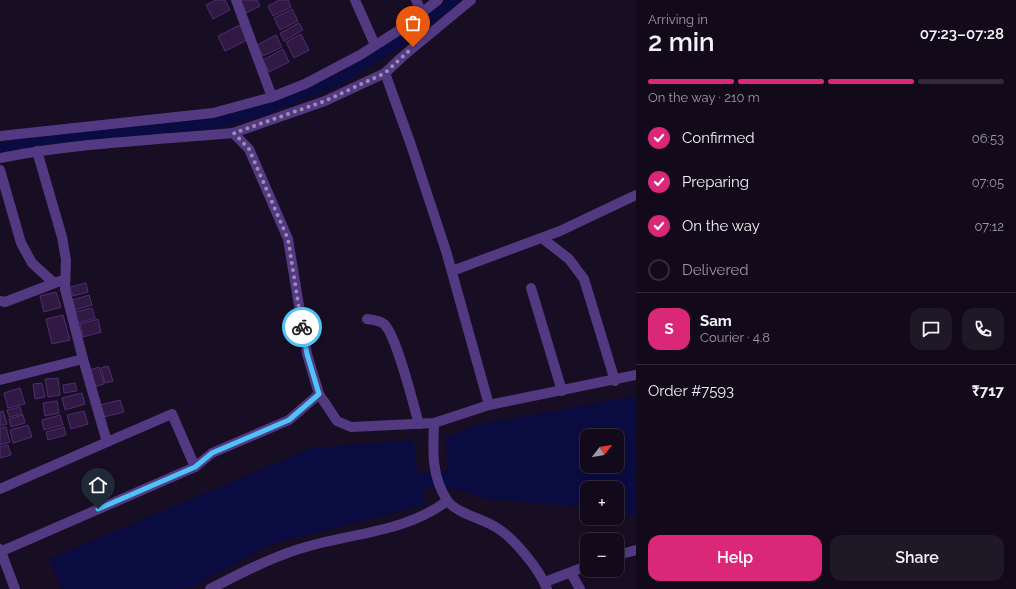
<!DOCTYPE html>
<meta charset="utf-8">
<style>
:root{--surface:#120a1a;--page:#1f1827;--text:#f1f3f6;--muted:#9c9aa2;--line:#312b39;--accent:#db2777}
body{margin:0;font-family:Raleway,sans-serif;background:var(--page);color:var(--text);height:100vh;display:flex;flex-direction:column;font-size:15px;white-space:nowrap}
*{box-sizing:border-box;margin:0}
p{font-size:13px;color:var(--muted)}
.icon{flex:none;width:22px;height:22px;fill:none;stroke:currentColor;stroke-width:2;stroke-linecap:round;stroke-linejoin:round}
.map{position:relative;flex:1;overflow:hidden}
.details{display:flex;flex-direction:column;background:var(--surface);width:380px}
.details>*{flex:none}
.needle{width:26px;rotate:59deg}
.tools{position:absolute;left:580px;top:429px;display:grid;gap:8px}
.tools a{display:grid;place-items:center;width:44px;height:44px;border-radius:8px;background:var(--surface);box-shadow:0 2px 6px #0003,0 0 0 1px var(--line);font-size:20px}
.pin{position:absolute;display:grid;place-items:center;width:34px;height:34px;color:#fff;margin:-41px -17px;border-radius:50% 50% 50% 0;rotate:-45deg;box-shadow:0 0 4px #0007}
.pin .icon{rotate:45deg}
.courier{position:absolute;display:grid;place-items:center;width:40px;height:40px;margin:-20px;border:3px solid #4fc3f7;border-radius:50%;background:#fff;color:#222;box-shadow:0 1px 5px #0007}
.head em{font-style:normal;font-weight:600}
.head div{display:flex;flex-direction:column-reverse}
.head{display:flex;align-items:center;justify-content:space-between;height:68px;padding:0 12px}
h1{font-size:26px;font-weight:600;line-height:30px}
.bar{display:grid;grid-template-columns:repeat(4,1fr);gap:6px 4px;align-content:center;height:48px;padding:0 12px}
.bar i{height:5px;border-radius:3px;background:var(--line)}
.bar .selected{background:var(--accent)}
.bar p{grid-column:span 4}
.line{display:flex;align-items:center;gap:10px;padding:0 12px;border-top:1px solid var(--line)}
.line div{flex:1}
.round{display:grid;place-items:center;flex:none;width:42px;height:42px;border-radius:12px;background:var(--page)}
ol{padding:0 12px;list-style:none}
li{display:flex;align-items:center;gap:12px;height:44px}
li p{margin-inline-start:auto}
li .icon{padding:4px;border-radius:50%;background:var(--accent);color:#fff;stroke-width:4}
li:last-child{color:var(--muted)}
li i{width:22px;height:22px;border:2px solid var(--line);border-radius:50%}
.cta{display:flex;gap:8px;margin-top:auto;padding:8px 12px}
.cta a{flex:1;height:46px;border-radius:12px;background:var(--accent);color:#fff;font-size:16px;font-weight:600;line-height:46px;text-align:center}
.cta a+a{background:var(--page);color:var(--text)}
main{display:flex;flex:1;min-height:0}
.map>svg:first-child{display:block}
.water{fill:#0a0c41;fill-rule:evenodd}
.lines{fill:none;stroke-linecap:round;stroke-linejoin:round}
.canal{stroke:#0a0c41;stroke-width:11}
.building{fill:#301a44;stroke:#4f2c70}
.minor{stroke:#533982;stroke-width:10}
.done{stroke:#9d8cb2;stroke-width:4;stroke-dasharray:0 7.2}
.route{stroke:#4fc3f7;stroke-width:5}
</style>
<main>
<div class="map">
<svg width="636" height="589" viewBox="0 0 636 589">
<rect width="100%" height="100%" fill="#180e23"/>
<path class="water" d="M636,396V516H630L617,513V488H587V507L487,499L449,487L422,489L425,505L272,544L192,587L183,589H62L49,559L312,448L413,440L418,473L447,471L446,438L476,425ZM587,436H617V466H587Z"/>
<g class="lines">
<path class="canal" d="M0,149L46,139L216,123L264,110L342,78L412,34L455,0"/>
</g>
<g class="building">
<path d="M216,0H225L230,10L213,19L206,5Z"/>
<path d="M240,0H257L260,6L246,13Z"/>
<path d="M279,0H288L291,7L273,16L268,6Z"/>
<path d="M292,9L298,21L280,30L274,18Z"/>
<path d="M299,23L303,30L284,41L280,33Z"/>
<path d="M240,25L247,40L225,51L218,36Z"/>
<path d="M301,34L309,50L294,58L286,42Z"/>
<path d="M276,35L282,47L263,56L257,45Z"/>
<path d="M283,49L289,62L269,72L263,60Z"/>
<path d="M86,283L88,292L73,296L70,287Z"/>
<path d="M56,292L61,307L44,312L40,296Z"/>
<path d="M89,295L92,305L75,310L72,300Z"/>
<path d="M92,308L95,318L78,323L75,312Z"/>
<path d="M63,315L70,340L52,344L46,319Z"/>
<path d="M98,319L101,332L83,337L80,324Z"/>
<path d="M108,366L113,381L105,383L101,368Z"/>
<path d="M99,367L104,384L94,387L90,370Z"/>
<path d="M58,378L60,395L48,397L45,379Z"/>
<path d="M42,383L45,397L35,399L33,384Z"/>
<path d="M75,383L77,391L64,393L63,385Z"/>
<path d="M20,388L25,404L8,408L4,393Z"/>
<path d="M82,393L85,404L65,410L62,398Z"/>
<path d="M120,400L124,412L104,417L100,405Z"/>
<path d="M57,401L59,413L45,416L43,403Z"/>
<path d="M20,407L22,414L9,417L7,410Z"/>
<path d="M3,411L7,424L0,426V412Z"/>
<path d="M84,411L88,424L71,429L67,415Z"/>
<path d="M23,415L25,423L11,427L9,419Z"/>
<path d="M60,415L63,425L44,430L42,420Z"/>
<path d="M28,425L32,437L13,443L10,430Z"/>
<path d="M6,427L10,442L0,445V428Z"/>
<path d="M64,427L66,435L48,440L46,432Z"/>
<path d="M8,445L11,455L0,458V447Z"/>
</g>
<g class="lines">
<g class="minor">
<path d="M236,0L272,97"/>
<path d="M355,0L375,45"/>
<path d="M416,0L422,13"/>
<path d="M385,73L411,145L446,251L489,405"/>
<path d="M233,133L325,101L385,73L402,57L471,0"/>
<path d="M0,136L213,113L272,97L305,84L360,55L401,29L438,0"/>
<path d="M37,151L62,237L66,260L65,289L83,359L107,442L172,414L195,467"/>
<path d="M0,158C77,143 155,140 233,133L249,149L288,239L307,354L319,394L337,421L351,427L434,423L489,405L636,375"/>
<path d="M0,170L21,243L32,263L54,283"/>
<path d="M542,238L569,259L584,279L615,381"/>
<path d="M452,271L560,231L636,195"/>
<path d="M531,288L562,391"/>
<path d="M0,301L5,302L60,281"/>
<path d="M367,319C373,320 379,320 384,324C397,336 413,404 419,424"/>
<path d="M0,380L83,359"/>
<path d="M434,423C433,450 431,476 447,500C455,513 484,519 497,528C514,538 540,570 547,589"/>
<path d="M0,489L107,442"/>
<path d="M0,549L15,589"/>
<path d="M0,552L195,467L212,453L289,420L319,394"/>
<path d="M617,555L636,550"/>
<path d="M571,573L580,589"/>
<path d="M545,582L587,566"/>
<path d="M210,589C239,574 268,559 299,549C349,533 405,533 447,501"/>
</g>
</g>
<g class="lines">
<path class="done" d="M302,327L288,239L249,149L234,133L325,101L385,73L413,47"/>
<path class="route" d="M98,509L195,467L212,453L289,420L319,394L307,354L302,327"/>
</g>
</svg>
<div class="tools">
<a><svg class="needle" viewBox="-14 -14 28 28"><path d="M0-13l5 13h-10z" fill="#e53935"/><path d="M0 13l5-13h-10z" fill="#9c9aa2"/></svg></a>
<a>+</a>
<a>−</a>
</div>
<div class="pin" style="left:413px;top:47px;background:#ea580c"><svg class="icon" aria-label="bag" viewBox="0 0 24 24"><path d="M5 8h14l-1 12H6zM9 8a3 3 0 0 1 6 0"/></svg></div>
<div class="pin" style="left:98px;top:509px;background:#1f2937"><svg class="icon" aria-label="home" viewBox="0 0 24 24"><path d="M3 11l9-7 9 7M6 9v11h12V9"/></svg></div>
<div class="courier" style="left:302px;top:327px"><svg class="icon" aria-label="bike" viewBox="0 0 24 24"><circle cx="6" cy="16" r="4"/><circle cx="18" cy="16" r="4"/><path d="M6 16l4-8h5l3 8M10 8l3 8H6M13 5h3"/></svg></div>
</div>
<section class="details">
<div class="head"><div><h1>2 min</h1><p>Arriving in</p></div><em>07:23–07:28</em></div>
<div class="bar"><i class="selected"></i><i class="selected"></i><i class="selected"></i><i></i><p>On the way · 210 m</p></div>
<ol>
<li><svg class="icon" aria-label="check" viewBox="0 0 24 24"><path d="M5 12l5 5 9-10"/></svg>Confirmed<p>06:53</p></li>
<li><svg class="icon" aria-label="check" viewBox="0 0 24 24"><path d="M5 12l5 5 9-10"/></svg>Preparing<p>07:05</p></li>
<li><svg class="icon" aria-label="check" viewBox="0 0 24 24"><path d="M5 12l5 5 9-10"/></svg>On the way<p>07:12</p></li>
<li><i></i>Delivered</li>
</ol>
<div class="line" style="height:72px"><b class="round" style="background:var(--accent);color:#fff">S</b><div><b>Sam</b><p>Courier · 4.8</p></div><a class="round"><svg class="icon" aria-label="chat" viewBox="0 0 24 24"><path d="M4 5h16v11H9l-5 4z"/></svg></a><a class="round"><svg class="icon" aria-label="phone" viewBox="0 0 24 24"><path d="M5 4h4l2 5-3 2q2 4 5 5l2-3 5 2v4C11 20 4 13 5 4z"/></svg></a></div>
<div class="line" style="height:52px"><div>Order #7593</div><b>₹717</b></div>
<div class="cta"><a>Help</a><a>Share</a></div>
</section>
</main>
